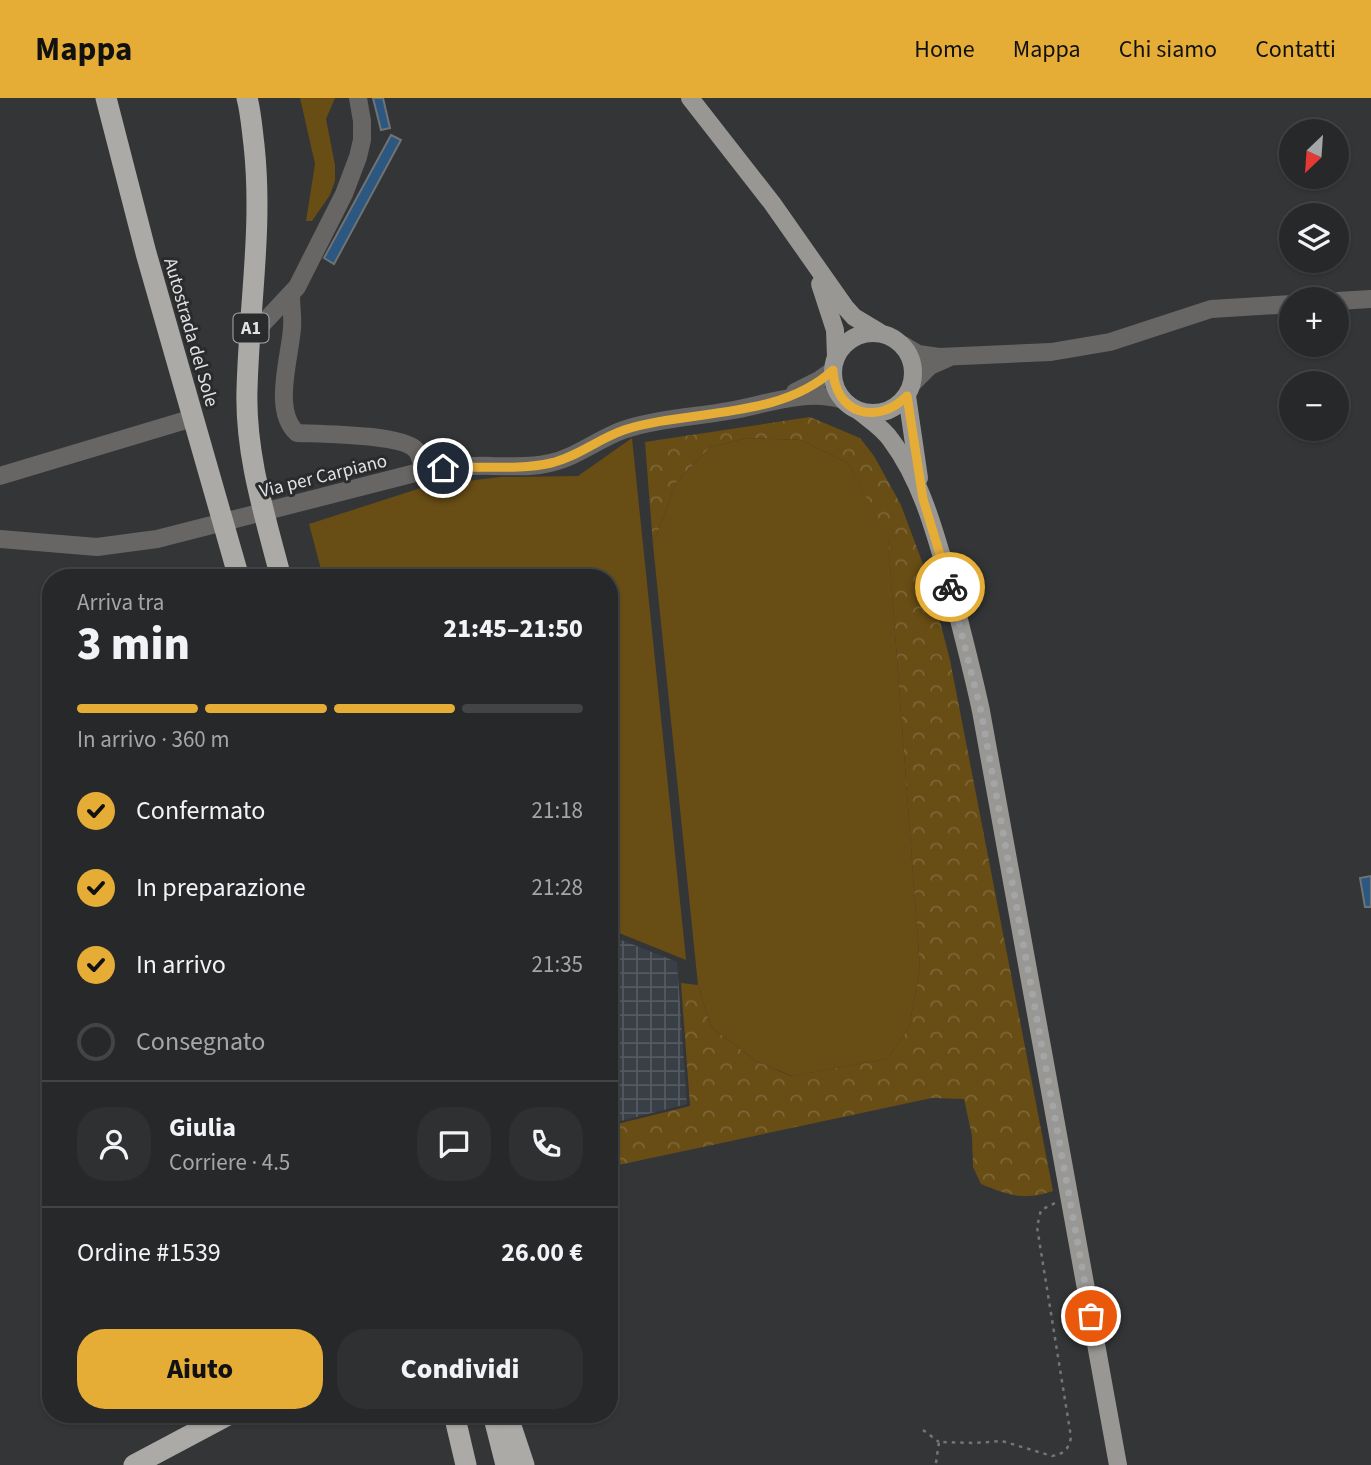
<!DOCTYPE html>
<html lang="it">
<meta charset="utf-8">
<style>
:root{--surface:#262829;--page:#2e3031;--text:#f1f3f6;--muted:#a4a6a8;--line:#424446;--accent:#e5ad36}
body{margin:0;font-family:"Source Sans 3",sans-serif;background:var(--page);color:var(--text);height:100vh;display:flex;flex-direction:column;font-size:26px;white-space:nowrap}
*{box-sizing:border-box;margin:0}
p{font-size:23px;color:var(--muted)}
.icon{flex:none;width:38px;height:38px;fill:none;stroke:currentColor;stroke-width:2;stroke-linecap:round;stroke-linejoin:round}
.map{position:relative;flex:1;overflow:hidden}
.side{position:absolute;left:42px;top:471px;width:576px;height:854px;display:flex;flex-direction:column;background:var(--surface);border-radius:28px;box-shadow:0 2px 5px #0004,0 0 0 2px var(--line)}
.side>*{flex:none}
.needle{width:46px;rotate:205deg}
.tools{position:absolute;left:1279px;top:21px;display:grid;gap:14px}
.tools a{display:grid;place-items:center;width:70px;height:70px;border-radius:50%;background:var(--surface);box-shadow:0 2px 5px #0004,0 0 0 2px var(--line);font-size:35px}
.pin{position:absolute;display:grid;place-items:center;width:60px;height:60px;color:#fff;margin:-30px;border:4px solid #fff;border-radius:50%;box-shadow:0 2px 7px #0007}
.courier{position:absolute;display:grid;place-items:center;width:70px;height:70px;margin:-35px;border:5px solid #e5ad36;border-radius:50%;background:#fff;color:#222;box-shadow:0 2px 9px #0007}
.overview em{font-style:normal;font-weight:800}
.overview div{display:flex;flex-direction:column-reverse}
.overview{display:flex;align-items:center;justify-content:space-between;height:119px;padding:0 35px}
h1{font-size:46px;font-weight:800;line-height:52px}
.bar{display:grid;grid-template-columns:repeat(4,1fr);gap:10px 7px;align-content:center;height:84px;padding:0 35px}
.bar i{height:9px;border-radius:5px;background:var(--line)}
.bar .selected{background:var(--accent)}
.bar p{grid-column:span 4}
.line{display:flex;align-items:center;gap:18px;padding:0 35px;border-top:2px solid var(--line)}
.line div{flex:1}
.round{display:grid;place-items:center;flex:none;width:74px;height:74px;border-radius:28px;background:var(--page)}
ol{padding:0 35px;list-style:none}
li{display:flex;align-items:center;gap:21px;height:77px}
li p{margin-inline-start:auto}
li .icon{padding:7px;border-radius:50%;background:var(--accent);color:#111;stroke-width:4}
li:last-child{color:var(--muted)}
li i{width:38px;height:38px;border:4px solid var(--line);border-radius:50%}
.cta{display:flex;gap:14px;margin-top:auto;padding:14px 35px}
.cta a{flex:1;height:80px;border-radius:28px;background:var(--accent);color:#111;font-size:28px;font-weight:800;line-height:80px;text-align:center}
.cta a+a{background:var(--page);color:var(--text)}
header{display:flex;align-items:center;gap:42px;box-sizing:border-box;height:98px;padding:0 35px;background:var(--accent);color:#111}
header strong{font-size:33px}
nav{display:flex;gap:38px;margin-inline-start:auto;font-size:24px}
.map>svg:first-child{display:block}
.industrial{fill:url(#industrial-grid)}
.grass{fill:#684d15}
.forest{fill:url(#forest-crowns)}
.building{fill:#2b5781;stroke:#707274;stroke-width:2}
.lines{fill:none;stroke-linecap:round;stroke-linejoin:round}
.path{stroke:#737577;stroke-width:2.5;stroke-dasharray:3.5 5;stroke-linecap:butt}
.minor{stroke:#676665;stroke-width:18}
.major{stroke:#989794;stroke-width:18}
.highway{stroke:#abaaa7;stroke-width:21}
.done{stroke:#a4a5a7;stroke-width:7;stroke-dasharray:0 12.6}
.route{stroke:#e5ad36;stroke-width:9}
.labels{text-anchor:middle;stroke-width:6;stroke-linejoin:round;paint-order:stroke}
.shield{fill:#292b2d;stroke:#aaabad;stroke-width:2}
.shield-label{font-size:18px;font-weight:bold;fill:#e1e2e4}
.street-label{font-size:19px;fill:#e1e2e4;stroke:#292b2d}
</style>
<header>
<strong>Mappa</strong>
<nav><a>Home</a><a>Mappa</a><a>Chi siamo</a><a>Contatti</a></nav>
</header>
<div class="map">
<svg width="1371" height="1367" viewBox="0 0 1371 1367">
<defs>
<pattern id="industrial-grid" width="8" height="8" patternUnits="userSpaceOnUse" patternTransform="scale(1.75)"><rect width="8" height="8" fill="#393f46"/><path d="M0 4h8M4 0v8" fill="none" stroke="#555a61"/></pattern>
<pattern id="forest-crowns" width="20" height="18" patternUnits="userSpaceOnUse" patternTransform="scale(1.75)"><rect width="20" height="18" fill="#684d15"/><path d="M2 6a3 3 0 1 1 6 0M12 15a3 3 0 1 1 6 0" fill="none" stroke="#7d6637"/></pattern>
</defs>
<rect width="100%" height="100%" fill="#333537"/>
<path class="industrial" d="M609,837L677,864L687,1006L609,1026Z"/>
<g class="grass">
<path d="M300,0H335L326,21L335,67V83L330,97L312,123H306L315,66Z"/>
<path d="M632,340L686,861V862L609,831V480L323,479L309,426L427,388L500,379L578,378Z"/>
<path d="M747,340L801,342L848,365L888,440L920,870L909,930L887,961L792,978L756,963L711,929L698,887L653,447L676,385L710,349Z"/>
</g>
<path class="forest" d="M810,319L860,340L874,358L901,407L930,485L950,562L1053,1093C1023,1103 1008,1097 981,1086L973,1069L972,1038L964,1001L932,1000L609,1069V1028L690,1008L681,885L698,887L711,929L756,963L791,978L887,961L909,930L920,870L888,441L848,365L801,342L747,340L710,349L676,385L653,447L645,344Z"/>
<g class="building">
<path d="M373,0H383L390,30L381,32Z"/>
<path d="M391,37L401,42L334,166L324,160Z"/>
<path d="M1371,778V809H1365L1360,780Z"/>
</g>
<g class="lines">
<g class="path">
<path d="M923,1332L939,1344"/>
<path d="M936,1365L939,1344L974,1345L1002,1343L1052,1358C1064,1356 1069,1351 1071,1339L1037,1129L1041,1112L1055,1105"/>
</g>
<g class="minor">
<path d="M291,198C291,208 293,220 292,230C290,260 272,313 297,335C320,336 402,336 416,352C421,358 422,366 423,373"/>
<path d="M1337,203L1371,201"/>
<path d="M251,238L297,189L344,96L358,59L362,42V23L358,0"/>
<path d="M903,247L918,256L939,259L1051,254L1110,244L1211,211L1292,206"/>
<path d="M913,285L930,268L948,260"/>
<path d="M795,294L819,282L833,272"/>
<path d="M0,378L193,320"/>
<path d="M0,441L97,449L157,441L423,373C446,370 469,367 492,368C512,368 531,370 550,365C577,359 598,341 623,332C656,321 694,319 728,313C766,307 805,290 843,302"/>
</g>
<g class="major">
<path d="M690,0L772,105L845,209L854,219L879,234"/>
<path d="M820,186L835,232L836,259"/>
<circle cx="873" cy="275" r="40"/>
<path d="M907,298L919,380"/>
<path d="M859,313C870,322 883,330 891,342C922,383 936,438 950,487C961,529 972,571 981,613L1118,1367"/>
</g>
<g class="highway">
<path d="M106,0L146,155L239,480"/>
<path d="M247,0C251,15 252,31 254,47C263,129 249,210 247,292C245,356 265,418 281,480"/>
<path d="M454,1316L466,1367"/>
<path d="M493,1316L506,1367"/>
<path d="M507,1316L524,1367"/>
<path d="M134,1367L230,1316"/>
</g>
</g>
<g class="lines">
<path class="done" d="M950,489L981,613L1091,1218"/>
<path class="route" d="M443,370C479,367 516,373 551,365C577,359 598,341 624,332C689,311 779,322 833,272C835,316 877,328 907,298L923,401L950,489"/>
</g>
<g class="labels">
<rect class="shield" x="233.5" y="215.5" width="35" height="29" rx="5"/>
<g class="shield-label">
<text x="251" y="236">A1</text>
</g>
<g class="street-label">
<text transform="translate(192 234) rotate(74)" y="7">Autostrada del Sole</text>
<text transform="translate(323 377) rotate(-14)" y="7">Via per Carpiano</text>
</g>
</g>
</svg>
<div class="tools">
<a><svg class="needle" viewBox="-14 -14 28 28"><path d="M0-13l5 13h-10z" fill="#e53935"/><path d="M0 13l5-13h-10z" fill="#a4a6a8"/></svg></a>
<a><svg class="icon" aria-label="layers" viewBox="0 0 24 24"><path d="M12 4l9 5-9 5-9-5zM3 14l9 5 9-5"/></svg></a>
<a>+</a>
<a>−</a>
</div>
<div class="pin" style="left:1091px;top:1218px;background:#ea580c"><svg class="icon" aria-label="bag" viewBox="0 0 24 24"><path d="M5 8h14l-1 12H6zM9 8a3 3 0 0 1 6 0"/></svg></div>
<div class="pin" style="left:443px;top:370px;background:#1f2937"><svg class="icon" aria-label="home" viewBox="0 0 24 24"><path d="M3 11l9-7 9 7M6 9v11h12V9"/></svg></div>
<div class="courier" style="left:950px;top:489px"><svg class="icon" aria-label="bike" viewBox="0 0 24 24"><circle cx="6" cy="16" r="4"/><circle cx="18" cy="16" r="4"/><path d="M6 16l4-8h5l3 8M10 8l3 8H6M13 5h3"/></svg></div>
<section class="side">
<div class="overview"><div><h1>3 min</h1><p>Arriva tra</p></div><em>21:45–21:50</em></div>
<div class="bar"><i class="selected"></i><i class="selected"></i><i class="selected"></i><i></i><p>In arrivo · 360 m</p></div>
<ol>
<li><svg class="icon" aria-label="check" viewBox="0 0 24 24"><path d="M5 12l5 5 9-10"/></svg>Confermato<p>21:18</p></li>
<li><svg class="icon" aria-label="check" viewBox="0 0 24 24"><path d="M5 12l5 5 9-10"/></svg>In preparazione<p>21:28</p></li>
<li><svg class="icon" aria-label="check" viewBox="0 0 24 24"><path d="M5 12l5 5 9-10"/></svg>In arrivo<p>21:35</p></li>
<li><i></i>Consegnato</li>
</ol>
<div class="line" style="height:126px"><a class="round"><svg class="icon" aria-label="person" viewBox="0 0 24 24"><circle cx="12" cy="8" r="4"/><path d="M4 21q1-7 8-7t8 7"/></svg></a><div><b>Giulia</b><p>Corriere · 4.5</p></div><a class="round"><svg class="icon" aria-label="chat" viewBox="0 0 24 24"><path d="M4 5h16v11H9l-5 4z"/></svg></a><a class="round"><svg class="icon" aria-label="phone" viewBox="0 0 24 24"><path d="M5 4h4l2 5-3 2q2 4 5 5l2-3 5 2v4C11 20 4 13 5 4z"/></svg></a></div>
<div class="line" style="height:91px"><div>Ordine #1539</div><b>26.00 €</b></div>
<div class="cta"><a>Aiuto</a><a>Condividi</a></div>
</section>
</div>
